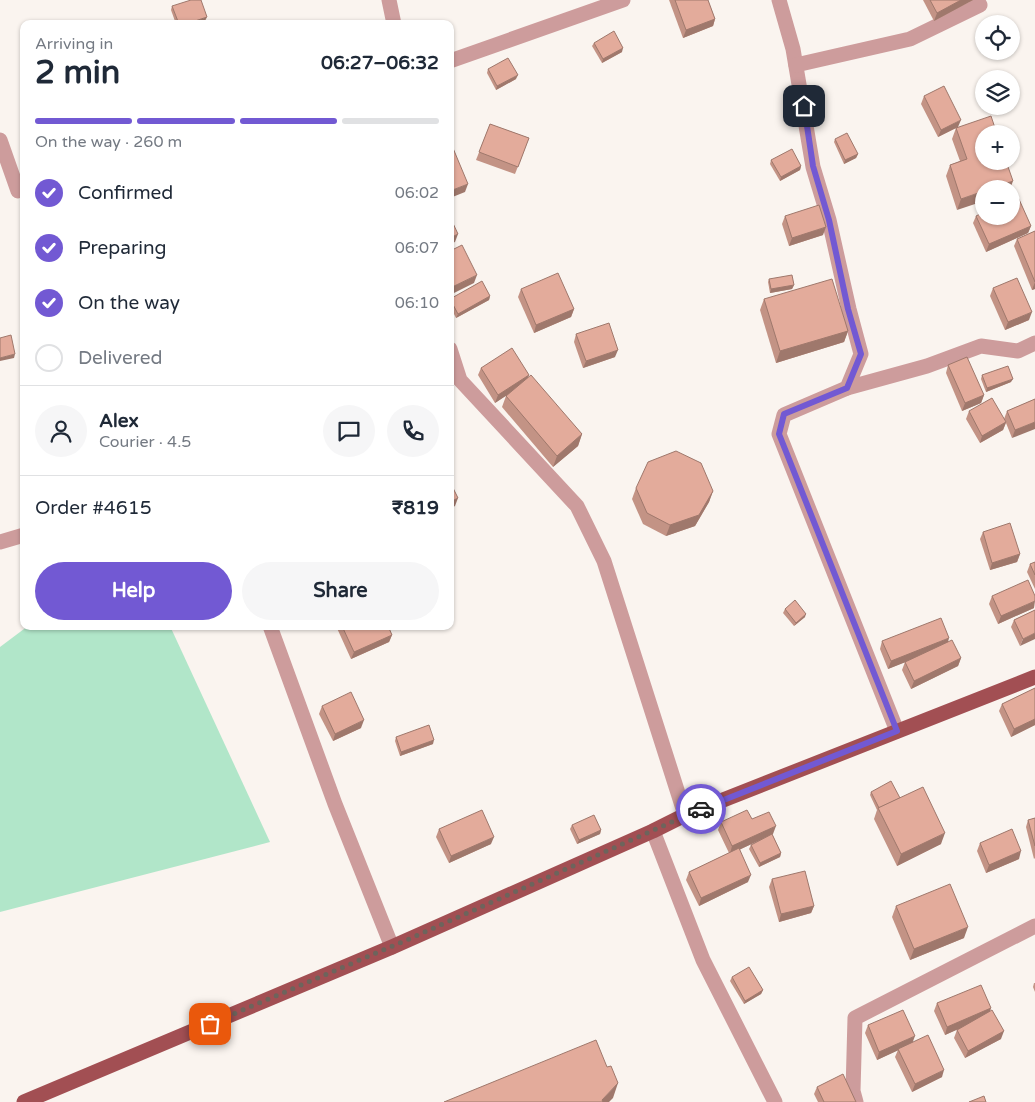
<!DOCTYPE html>
<meta charset="utf-8">
<style>
:root{--surface:#fff;--page:#f6f6f7;--text:#1f2937;--muted:#747a83;--line:#e0e1e3;--accent:#7259d3}
body{margin:0;font-family:"Varela Round",sans-serif;background:var(--page);color:var(--text);height:100vh;display:flex;flex-direction:column;font-size:19px;white-space:nowrap}
*{box-sizing:border-box;margin:0}
p{font-size:16px;color:var(--muted)}
.icon{flex:none;width:28px;height:28px;fill:none;stroke:currentColor;stroke-width:2;stroke-linecap:round;stroke-linejoin:round}
.map{position:relative;flex:1;overflow:hidden}
.panel{position:absolute;left:20px;top:20px;width:434px;height:610px;display:flex;flex-direction:column;background:var(--surface);border-radius:10px;box-shadow:0 1px 4px #0004}
.panel>*{flex:none}
.tools{position:absolute;left:975px;top:15px;display:grid;gap:10px}
.tools a{display:grid;place-items:center;width:45px;height:45px;border-radius:50%;background:var(--surface);box-shadow:0 1px 4px #0004;font-size:25px}
.pin{position:absolute;display:grid;place-items:center;width:42px;height:42px;color:#fff;margin:-21px;border-radius:10px;box-shadow:0 2px 8px #0006}
.courier{position:absolute;display:grid;place-items:center;width:50px;height:50px;margin:-25px;border:4px solid #7259d3;border-radius:50%;background:#fff;color:#222;box-shadow:0 1px 6px #0007}
.summary em{font-style:normal;font-weight:700}
.summary div{display:flex;flex-direction:column-reverse}
.summary{display:flex;align-items:center;justify-content:space-between;height:85px;padding:0 15px}
h1{font-size:32px;font-weight:700;line-height:38px}
.bar{display:grid;grid-template-columns:repeat(4,1fr);gap:8px 5px;align-content:center;height:60px;padding:0 15px}
.bar i{height:6px;border-radius:4px;background:var(--line)}
.bar .on{background:var(--accent)}
.bar p{grid-column:span 4}
.line{display:flex;align-items:center;gap:12px;padding:0 15px;border-top:1px solid var(--line)}
.line div{flex:1}
.round{display:grid;place-items:center;flex:none;width:52px;height:52px;border-radius:26px;background:var(--page)}
ol{padding:0 15px;list-style:none}
li{display:flex;align-items:center;gap:15px;height:55px}
li p{margin-inline-start:auto}
li .icon{padding:5px;border-radius:50%;background:var(--accent);color:#fff;stroke-width:4}
li:last-child{color:var(--muted)}
li i{width:28px;height:28px;border:2px solid var(--line);border-radius:50%}
.button{display:flex;gap:10px;margin-top:auto;padding:10px 15px}
.button a{flex:1;height:58px;border-radius:30px;background:var(--accent);color:#fff;font-size:20px;font-weight:700;line-height:58px;text-align:center}
.button a+a{background:var(--page);color:var(--text)}
.map>svg:first-child{display:block}
.green{fill:#b1e6c9}
.lines{fill:none;stroke-linecap:round;stroke-linejoin:round}
.street{stroke:#cd9c9c;stroke-width:15}
.primary{stroke:#a24f53;stroke-width:15}
.wall{fill:#c39385}
.shaded-wall{fill:#9f786c}
.building{fill:#e3ab9b;stroke:#9f786c}
.done{stroke:#6d645c;stroke-width:5;stroke-dasharray:0 9}
.route{stroke:#7259d3;stroke-width:6}
</style>
<div class="map">
<svg width="1035" height="1102" viewBox="0 0 1035 1102">
<rect width="100%" height="100%" fill="#faf4ef"/>
<path class="green" d="M28,626H170L270,842L0,912V647Z"/>
<g class="lines">
<g class="street">
<path d="M389,0L394,24"/>
<path d="M779,0L793,49L813,167L829,220L849,309L861,354L847,388L784,415L779,434L897,731"/>
<path d="M450,61L623,0"/>
<path d="M796,65L910,39L980,5L977,0"/>
<path d="M0,140L18,191L24,189"/>
<path d="M450,349L460,380L577,506L604,561L685,815"/>
<path d="M847,388L927,366L981,346L1018,351L1035,343"/>
<path d="M0,542L24,535"/>
<path d="M270,626L335,804L392,947"/>
<path d="M653,831L703,960L775,1102"/>
<path d="M856,1102L853,1091L855,1018L1035,926"/>
</g>
<path class="primary" d="M24,1102L392,947L653,831L685,815L1035,677"/>
</g>
<g class="wall">
<path d="M669,0H708L715,19L713,26L683,38Z"/>
<path d="M923,0H973L934,21Z"/>
<path d="M172,6L205,21L196,24H176L171,10Z"/>
<path d="M594,43L622,52L602,63L592,46Z"/>
<path d="M488,69L516,79L496,90L487,73Z"/>
<path d="M924,96L958,127L984,161L957,210L946,176L950,165L960,161L952,139L956,128L938,137L921,104Z"/>
<path d="M490,124L529,138L515,174L476,160Z"/>
<path d="M835,139L858,154L856,158L844,164L834,142Z"/>
<path d="M771,160L801,166L800,170L780,181L770,164Z"/>
<path d="M785,216L823,235L789,246L782,224Z"/>
<path d="M976,216L1031,226L1028,233L986,252L973,223Z"/>
<path d="M1035,231V289L1032,290L1014,246L1017,239Z"/>
<path d="M769,279L794,285L792,289L770,293L768,282Z"/>
<path d="M993,288L1029,320L1005,330L990,296Z"/>
<path d="M521,289L574,309L571,317L534,333L518,297Z"/>
<path d="M490,296L489,300L456,318L450,306V299Z"/>
<path d="M764,299L848,331L844,342L776,363L760,310Z"/>
<path d="M576,334L615,357L583,368L574,342Z"/>
<path d="M948,365L984,395L981,403L962,411L946,373Z"/>
<path d="M481,368L529,375L528,377L582,434L578,446L553,467L502,407L506,396L508,394L495,403L478,375Z"/>
<path d="M982,375L1011,382L986,392L981,379Z"/>
<path d="M1035,399L1012,438L1006,423L1003,430L980,443L966,419L969,411L1006,422L1004,419L1007,411Z"/>
<path d="M636,488L713,491L709,502L695,526L666,536L643,524L632,499Z"/>
<path d="M983,532L1020,554L1017,562L990,570L980,539Z"/>
<path d="M1035,562V589L1027,572L1030,564Z"/>
<path d="M992,596L1034,608L998,624L989,604Z"/>
<path d="M785,609L805,617L794,626L783,613Z"/>
<path d="M1035,610L1020,646L1011,627L1014,620Z"/>
<path d="M336,626H388L392,635L389,642L351,659Z"/>
<path d="M882,641L948,642L961,658L958,666L911,689L902,670L905,662L907,661L888,669L880,649Z"/>
<path d="M1035,688V725L1011,737L999,711L1002,704Z"/>
<path d="M322,706L361,728L333,741L319,714Z"/>
<path d="M396,737L433,744L400,756L395,741Z"/>
<path d="M871,792L900,798L941,844L897,866L874,819L877,810L870,795Z"/>
<path d="M1035,818V858L1034,859L1026,827L1028,820Z"/>
<path d="M752,819L773,834H772L781,853L780,857L759,867L749,849L751,845L770,835L739,850L748,882L699,906L686,880L689,872L729,853L718,830L721,822Z"/>
<path d="M572,825L601,830L600,834L577,844L570,829Z"/>
<path d="M439,829L491,844L449,863L436,837Z"/>
<path d="M980,843L1019,859L986,873L977,851Z"/>
<path d="M772,879L814,906L811,913L779,922L769,887Z"/>
<path d="M896,906L964,938L910,960L892,917Z"/>
<path d="M732,977L763,990L761,994L744,1004L730,981Z"/>
<path d="M1034,983H1035V992L1033,987Z"/>
<path d="M937,1003L991,1008L990,1011L1001,1039L965,1058L954,1038L957,1030L958,1029L945,1035L934,1011Z"/>
<path d="M868,1025L913,1042L942,1077L912,1092L895,1057L898,1050L877,1060L865,1033Z"/>
<path d="M817,1087L856,1102H818L814,1094Z"/>
</g>
<g class="shaded-wall">
<path d="M961,0H973L934,21L937,13Z"/>
<path d="M207,17L205,21L196,24H186Z"/>
<path d="M715,19L713,26L683,38L686,30Z"/>
<path d="M623,48L622,52L602,63L603,59Z"/>
<path d="M518,75L516,79L496,90L497,86Z"/>
<path d="M961,120L958,127L938,137L941,130Z"/>
<path d="M858,154L856,158L844,164L845,160Z"/>
<path d="M801,166L800,170L780,181L781,177Z"/>
<path d="M1013,181L1010,189H990Z"/>
<path d="M468,184L465,192L450,198V191Z"/>
<path d="M984,191V201L957,210L961,199Z"/>
<path d="M1031,226L1028,233L986,252L989,244Z"/>
<path d="M826,227L823,235L789,246L792,238Z"/>
<path d="M458,234L455,242L450,244V238Z"/>
<path d="M477,275L474,283L450,295V288Z"/>
<path d="M1035,282V289L1032,290Z"/>
<path d="M794,285L792,289L770,293L771,289Z"/>
<path d="M490,296L489,300L456,318L458,314Z"/>
<path d="M574,309L571,317L534,333L536,325Z"/>
<path d="M1032,312L1029,320L1005,330L1008,322Z"/>
<path d="M848,331L844,342L776,363L780,351Z"/>
<path d="M618,350L615,357L583,368L586,361Z"/>
<path d="M15,354L14,358L0,361V358Z"/>
<path d="M529,375L526,383L495,403L498,395Z"/>
<path d="M1013,379L1011,382L986,392L987,388Z"/>
<path d="M984,395L981,403L962,411L965,403Z"/>
<path d="M1006,422L1003,430L980,443L982,436Z"/>
<path d="M1035,422V429L1012,438L1015,430Z"/>
<path d="M582,434L578,446L553,467L557,456Z"/>
<path d="M713,491L709,502L695,526L666,536L670,525Z"/>
<path d="M458,498L455,506L450,509V502Z"/>
<path d="M1020,554L1017,562L990,570L992,563Z"/>
<path d="M1035,601L1034,608L998,624L1001,616Z"/>
<path d="M806,614L805,617L794,626L796,623Z"/>
<path d="M1035,633V639L1020,646L1023,639Z"/>
<path d="M392,635L389,642L351,659L354,652Z"/>
<path d="M949,638L947,646L888,669L891,661Z"/>
<path d="M961,658L958,666L911,689L914,681Z"/>
<path d="M1035,719V725L1011,737L1014,729Z"/>
<path d="M364,720L361,728L333,741L335,734Z"/>
<path d="M434,740L433,744L400,756L401,752Z"/>
<path d="M776,826L773,834L730,854L732,846Z"/>
<path d="M601,830L600,834L577,844L579,840Z"/>
<path d="M945,833L941,844L897,866L901,854Z"/>
<path d="M494,837L491,844L449,863L451,856Z"/>
<path d="M1021,851L1019,859L986,873L989,865Z"/>
<path d="M781,853L780,857L759,867L760,863Z"/>
<path d="M751,875L748,882L699,906L701,898Z"/>
<path d="M814,906L811,913L779,922L781,914Z"/>
<path d="M968,927L964,938L910,960L914,949Z"/>
<path d="M763,990L761,994L744,1004L745,1001Z"/>
<path d="M991,1008L988,1016L945,1035L947,1027Z"/>
<path d="M1004,1031L1001,1039L965,1058L968,1051Z"/>
<path d="M915,1036L912,1044L877,1060L879,1052Z"/>
<path d="M944,1070L942,1077L912,1092L915,1084Z"/>
<path d="M618,1083L613,1098L609,1102H602V1100Z"/>
</g>
<g class="building">
<path d="M191,0H201L207,17L186,24H179L172,6Z"/>
<path d="M675,0H708L715,19L686,30Z"/>
<path d="M930,0H961L937,13Z"/>
<path d="M614,31L623,48L603,59L594,43Z"/>
<path d="M508,58L518,75L497,86L488,69Z"/>
<path d="M944,86L961,120L941,130L924,96Z"/>
<path d="M991,116L997,134H984V161H1006L1013,181L990,189H984V191L961,199L950,165L967,159L956,128Z"/>
<path d="M490,124L529,138L518,167L479,152Z"/>
<path d="M847,133L858,154L845,160L835,139Z"/>
<path d="M450,141L468,184L450,191Z"/>
<path d="M792,149L801,166L781,177L771,160Z"/>
<path d="M1018,197L1031,226L989,244L976,216L984,212V216H1011V200Z"/>
<path d="M819,205L826,227L792,238L785,216Z"/>
<path d="M450,217L458,234L450,238Z"/>
<path d="M1035,231V282L1017,239Z"/>
<path d="M462,245L477,275L450,288V251Z"/>
<path d="M558,273L574,309L536,325L521,289Z"/>
<path d="M792,275L794,285L771,289L769,279Z"/>
<path d="M1017,278L1032,312L1008,322L993,288Z"/>
<path d="M832,279L848,331L780,351L764,299Z"/>
<path d="M482,281L490,296L458,314L450,299Z"/>
<path d="M609,323L618,350L586,361L576,334Z"/>
<path d="M11,335L15,354L0,358V338Z"/>
<path d="M512,348L529,375L498,395L481,368Z"/>
<path d="M967,357L984,395L965,403L948,365Z"/>
<path d="M1008,366L1013,379L987,388L982,375Z"/>
<path d="M531,375L582,434L557,456L506,396Z"/>
<path d="M992,398L1006,422L982,436L969,411Z"/>
<path d="M1035,399V422L1015,430L1007,411Z"/>
<path d="M676,451L701,463L713,491L699,515L670,525L647,513L636,488L648,462Z"/>
<path d="M450,482L458,498L450,502Z"/>
<path d="M1010,523L1020,554L992,563L983,532Z"/>
<path d="M1035,562V575L1030,564Z"/>
<path d="M1028,580L1035,596V601L1001,616L992,596Z"/>
<path d="M795,600L806,614L796,623L785,609Z"/>
<path d="M1035,610V633L1023,639L1014,620Z"/>
<path d="M941,618L949,638L891,661L882,641Z"/>
<path d="M342,626H388L392,635L354,652Z"/>
<path d="M952,640L961,658L914,681L905,662Z"/>
<path d="M1035,688V719L1014,729L1002,704Z"/>
<path d="M351,692L364,720L335,734L322,706Z"/>
<path d="M429,725L434,740L401,752L396,737Z"/>
<path d="M891,781L900,798L879,808L871,792Z"/>
<path d="M923,787L945,833L901,854L878,808Z"/>
<path d="M482,810L494,837L451,856L439,829Z"/>
<path d="M747,810L752,819L769,812L776,826L732,846L721,822Z"/>
<path d="M594,815L601,830L579,840L572,825Z"/>
<path d="M1035,818V846L1028,820Z"/>
<path d="M1012,829L1021,851L989,865L980,843Z"/>
<path d="M772,834L781,853L760,863L751,845Z"/>
<path d="M739,848L751,875L701,898L689,872Z"/>
<path d="M805,871L814,906L781,914L772,879Z"/>
<path d="M950,884L968,927L914,949L896,906Z"/>
<path d="M749,967L763,990L745,1001L732,977Z"/>
<path d="M981,985L991,1008L947,1027L937,1003Z"/>
<path d="M903,1010L915,1036L879,1052L868,1025Z"/>
<path d="M992,1010L1004,1031L968,1051L957,1030Z"/>
<path d="M928,1035L944,1070L915,1084L898,1049Z"/>
<path d="M596,1040L607,1067L611,1066L618,1083L602,1100L603,1102H444Z"/>
<path d="M843,1074L856,1102H824L817,1087Z"/>
<path d="M984,1096L986,1102H969Z"/>
</g>
<g class="lines">
<path class="done" d="M210,1024L409,939L701,809"/>
<path class="route" d="M701,809L897,731L779,434L784,414L847,388L861,354L848,309L829,220L813,166L804,106"/>
</g>
</svg>
<div class="tools">
<a><svg class="icon" aria-label="locate" viewBox="0 0 24 24"><circle cx="12" cy="12" r="6"/><path d="M12 2v4M12 18v4M2 12h4M18 12h4"/></svg></a>
<a><svg class="icon" aria-label="layers" viewBox="0 0 24 24"><path d="M12 4l9 5-9 5-9-5zM3 14l9 5 9-5"/></svg></a>
<a>+</a>
<a>−</a>
</div>
<div class="pin" style="left:210px;top:1024px;background:#ea580c"><svg class="icon" aria-label="bag" viewBox="0 0 24 24"><path d="M5 8h14l-1 12H6zM9 8a3 3 0 0 1 6 0"/></svg></div>
<div class="pin" style="left:804px;top:106px;background:#1f2937"><svg class="icon" aria-label="home" viewBox="0 0 24 24"><path d="M3 11l9-7 9 7M6 9v11h12V9"/></svg></div>
<div class="courier" style="left:701px;top:809px"><svg class="icon" aria-label="car" viewBox="0 0 24 24"><path d="M5 17H2v-5l4-1 3-4h7l3 4 3 1v5h-3M9 17h6M6 11h13"/><circle cx="7" cy="17" r="2"/><circle cx="17" cy="17" r="2"/></svg></div>
<section class="panel">
<div class="summary"><div><h1>2 min</h1><p>Arriving in</p></div><em>06:27–06:32</em></div>
<div class="bar"><i class="on"></i><i class="on"></i><i class="on"></i><i></i><p>On the way · 260 m</p></div>
<ol>
<li><svg class="icon" aria-label="check" viewBox="0 0 24 24"><path d="M5 12l5 5 9-10"/></svg>Confirmed<p>06:02</p></li>
<li><svg class="icon" aria-label="check" viewBox="0 0 24 24"><path d="M5 12l5 5 9-10"/></svg>Preparing<p>06:07</p></li>
<li><svg class="icon" aria-label="check" viewBox="0 0 24 24"><path d="M5 12l5 5 9-10"/></svg>On the way<p>06:10</p></li>
<li><i></i>Delivered</li>
</ol>
<div class="line" style="height:90px"><a class="round"><svg class="icon" aria-label="person" viewBox="0 0 24 24"><circle cx="12" cy="8" r="4"/><path d="M4 21q1-7 8-7t8 7"/></svg></a><div><b>Alex</b><p>Courier · 4.5</p></div><a class="round"><svg class="icon" aria-label="chat" viewBox="0 0 24 24"><path d="M4 5h16v11H9l-5 4z"/></svg></a><a class="round"><svg class="icon" aria-label="phone" viewBox="0 0 24 24"><path d="M5 4h4l2 5-3 2q2 4 5 5l2-3 5 2v4C11 20 4 13 5 4z"/></svg></a></div>
<div class="line" style="height:65px"><div>Order #4615</div><b>₹819</b></div>
<div class="button"><a>Help</a><a>Share</a></div>
</section>
</div>
